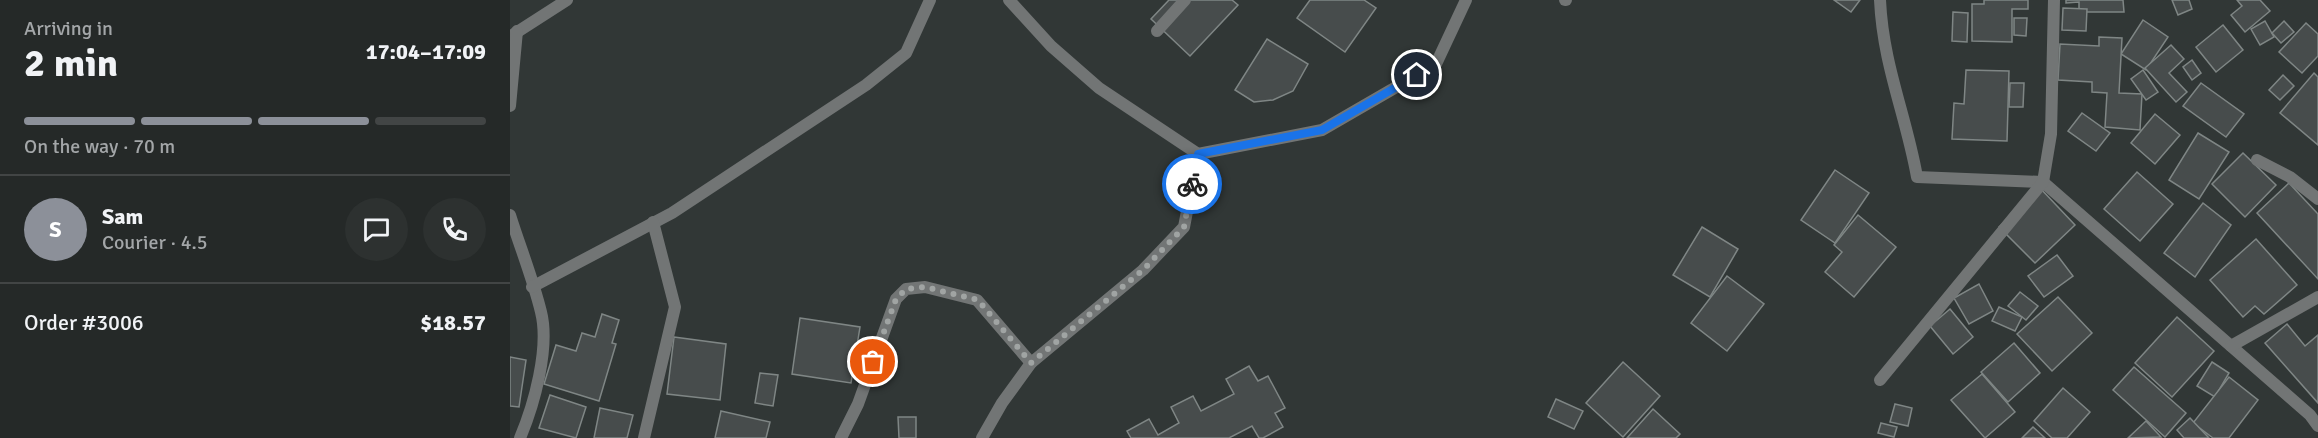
<!DOCTYPE html>
<meta charset="utf-8">
<style>
:root{--surface:#252928;--page:#2d3130;--text:#f1f3f6;--muted:#a3a6a8;--line:#424545;--accent:#8c9099}
body{margin:0;font-family:Signika,sans-serif;background:var(--page);color:var(--text);height:100vh;display:flex;flex-direction:column;font-size:22px;white-space:nowrap}
*{box-sizing:border-box;margin:0}
p{font-size:20px;color:var(--muted)}
.icon{flex:none;width:33px;height:33px;fill:none;stroke:currentColor;stroke-width:2;stroke-linecap:round;stroke-linejoin:round}
.map{position:relative;flex:1;overflow:hidden}
.panel{display:flex;flex-direction:column;background:var(--surface);width:510px}
.panel>*{flex:none}
.pin{position:absolute;display:grid;place-items:center;width:51px;height:51px;color:#fff;margin:-26px;border:3px solid #fff;border-radius:50%;box-shadow:0 2px 6px #0007}
.courier{position:absolute;display:grid;place-items:center;width:60px;height:60px;margin:-30px;border:4px solid #1a73e8;border-radius:50%;background:#fff;color:#222;box-shadow:0 2px 8px #0007}
.head em{font-style:normal;font-weight:700}
.head div{display:flex;flex-direction:column-reverse}
.head{display:flex;align-items:center;justify-content:space-between;height:102px;padding:0 24px}
h1{font-size:39px;font-weight:700;line-height:45px}
.bar{display:grid;grid-template-columns:repeat(4,1fr);gap:9px 6px;align-content:center;height:72px;padding:0 24px}
.bar i{height:8px;border-radius:4px;background:var(--line)}
.bar .active{background:var(--accent)}
.bar p{grid-column:span 4}
.line{display:flex;align-items:center;gap:15px;padding:0 24px;border-top:2px solid var(--line)}
.line div{flex:1}
.round{display:grid;place-items:center;flex:none;width:63px;height:63px;border-radius:32px;background:var(--page)}
main{display:flex;flex:1;min-height:0}
.map>svg:first-child{display:block}
.building{fill:#474c4c;stroke:#7f8685;stroke-width:1.5}
.lines{fill:none;stroke-linecap:round;stroke-linejoin:round}
.minor{stroke:#727575;stroke-width:12}
.done{stroke:#a0a4a3;stroke-width:6;stroke-dasharray:0 10.8}
.route{stroke:#1a73e8;stroke-width:8}
</style>
<main>
<section class="panel">
<div class="head"><div><h1>2 min</h1><p>Arriving in</p></div><em>17:04–17:09</em></div>
<div class="bar"><i class="active"></i><i class="active"></i><i class="active"></i><i></i><p>On the way · 70 m</p></div>
<div class="line" style="height:108px"><b class="round" style="background:var(--accent);color:#fff">S</b><div><b>Sam</b><p>Courier · 4.5</p></div><a class="round"><svg class="icon" aria-label="chat" viewBox="0 0 24 24"><path d="M4 5h16v11H9l-5 4z"/></svg></a><a class="round"><svg class="icon" aria-label="phone" viewBox="0 0 24 24"><path d="M5 4h4l2 5-3 2q2 4 5 5l2-3 5 2v4C11 20 4 13 5 4z"/></svg></a></div>
<div class="line" style="height:78px"><div>Order #3006</div><b>$18.57</b></div>
</section>
<div class="map">
<svg width="1808" height="438" viewBox="0 0 1808 438">
<rect width="100%" height="100%" fill="#313736"/>
<g class="building">
<path d="M659,0H722L728,5L680,56L641,19Z"/>
<path d="M800,0H854L866,8L835,52L787,18Z"/>
<path d="M1324,0H1350L1341,12Z"/>
<path d="M1474,0H1518V9H1502V42L1462,41V4H1474Z"/>
<path d="M1556,0H1613L1614,12H1569V2L1556,3Z"/>
<path d="M1662,0H1679L1682,9L1668,15Z"/>
<path d="M1727,0H1750L1760,11L1735,32L1721,15L1732,6Z"/>
<path d="M1553,8L1577,9L1576,31L1552,30Z"/>
<path d="M1443,12L1458,13L1457,42L1442,41Z"/>
<path d="M1504,18H1517L1516,36L1504,35Z"/>
<path d="M1633,20L1658,37L1636,70L1611,54Z"/>
<path d="M1755,21L1764,37L1750,45L1741,29Z"/>
<path d="M1774,21L1784,32L1771,43L1762,33Z"/>
<path d="M1796,23L1808,34V56L1792,73L1769,52Z"/>
<path d="M1713,25L1733,50L1706,72L1686,47Z"/>
<path d="M1589,37L1612,38L1609,93L1632,94L1630,130L1595,127L1597,93L1582,92V82L1548,80L1550,44L1589,46Z"/>
<path d="M757,39L798,64L783,91L763,100L744,102L725,90Z"/>
<path d="M1661,45L1674,59L1659,73L1677,92L1666,102L1635,68Z"/>
<path d="M1682,60L1691,73L1682,80L1673,67Z"/>
<path d="M1456,70L1499,71L1497,141L1442,139L1444,103L1454,104Z"/>
<path d="M1633,70L1648,92L1636,100L1621,79Z"/>
<path d="M1804,73L1808,77V145L1770,113Z"/>
<path d="M1773,75L1784,86L1770,100L1759,90Z"/>
<path d="M1500,83H1514L1513,107H1499Z"/>
<path d="M1691,83L1734,114L1716,137L1673,106Z"/>
<path d="M1572,113L1600,133L1586,151L1558,131Z"/>
<path d="M1645,114L1670,135L1645,164L1621,143Z"/>
<path d="M1688,133L1719,152L1689,199L1659,180Z"/>
<path d="M1733,153L1766,185L1735,217L1702,184Z"/>
<path d="M1325,170L1359,193L1325,243L1291,220Z"/>
<path d="M1627,172L1663,204L1630,241L1594,209Z"/>
<path d="M1779,183L1808,214V279L1747,213Z"/>
<path d="M1530,188L1565,225L1525,263L1489,227Z"/>
<path d="M1693,203L1721,225L1685,277L1654,253Z"/>
<path d="M1348,215L1386,247L1344,297L1315,272L1332,252L1324,245Z"/>
<path d="M1192,227L1228,249L1200,297L1163,275Z"/>
<path d="M1746,239L1787,285L1754,314L1745,306L1733,317L1700,280Z"/>
<path d="M1547,255L1563,276L1534,297L1518,276Z"/>
<path d="M1217,276L1254,304L1217,351L1181,323Z"/>
<path d="M1469,284L1483,311L1459,324L1444,298Z"/>
<path d="M1510,292L1528,306L1516,320L1498,306Z"/>
<path d="M1548,297L1582,333L1542,371L1507,334Z"/>
<path d="M1489,307L1512,317L1505,331L1482,321Z"/>
<path d="M1440,309L1463,337L1443,354L1420,326Z"/>
<path d="M92,314L109,320L102,343L106,344L89,401L34,384L46,345L66,351L72,333L85,337Z"/>
<path d="M1667,317L1704,351L1662,397L1625,363Z"/>
<path d="M290,318L350,327L341,383L282,374Z"/>
<path d="M1777,324L1795,346L1808,335V403L1755,343Z"/>
<path d="M164,337L216,344L210,400L157,394Z"/>
<path d="M1504,343L1530,373L1498,402L1471,372Z"/>
<path d="M0,357L16,360L9,407L0,406Z"/>
<path d="M1113,362L1150,396L1113,437L1076,403Z"/>
<path d="M1702,362L1719,373L1705,397L1687,386Z"/>
<path d="M739,366L748,381L758,376L775,408L765,413L773,427L753,438H749L742,426L719,438H621L617,431L639,419L648,435L669,423L661,407L683,396L691,411L724,394L716,379Z"/>
<path d="M1624,367L1676,413L1655,437L1603,390Z"/>
<path d="M250,373L268,375L263,406L245,403Z"/>
<path d="M1472,374L1505,412L1475,438L1441,400Z"/>
<path d="M1719,377L1748,400L1719,438H1703L1683,423Z"/>
<path d="M1553,388L1580,412L1557,438H1542L1524,421Z"/>
<path d="M40,395L76,407L66,438L29,428Z"/>
<path d="M1046,399L1073,411L1064,429L1038,417Z"/>
<path d="M1385,404L1402,408L1398,426L1380,422Z"/>
<path d="M90,408L123,415L117,438H84Z"/>
<path d="M1143,409L1170,434L1166,438H1117Z"/>
<path d="M211,411L260,422L256,438H205Z"/>
<path d="M388,417H406V438H389Z"/>
<path d="M1680,418L1699,438H1674L1667,430Z"/>
<path d="M1636,421L1651,437L1618,438Z"/>
<path d="M1371,423L1387,427L1384,437L1368,433Z"/>
<path d="M1523,427L1535,438H1512Z"/>
</g>
<g class="lines">
<g class="minor">
<path d="M499,0L541,46L589,88L688,154"/>
<path d="M1055,0H1056"/>
<path d="M1370,0C1373,65 1396,115 1407,177L1533,182L1800,415L1808,426"/>
<path d="M647,31L675,0"/>
<path d="M1,36L57,0"/>
<path d="M0,106L7,31"/>
<path d="M1747,160L1780,177L1808,199"/>
<path d="M0,215C10,247 23,279 31,312C40,348 24,405 10,438"/>
<path d="M22,287L162,213L356,85L396,53L420,0"/>
<path d="M1721,346L1808,297"/>
<path d="M1370,380L1533,182L1541,134L1544,0"/>
<path d="M134,438L165,307L143,222"/>
<path d="M331,438L348,404L386,299L396,289L415,287L467,300L521,363"/>
<path d="M472,438L492,403L521,363L633,270L674,227L688,154L812,130L926,64L956,0"/>
</g>
</g>
<g class="lines">
<path class="done" d="M363,362L386,299L396,289L415,287L468,300L521,363L633,270L674,227L682,184"/>
<path class="route" d="M682,184L688,154L812,130L907,75"/>
</g>
</svg>
<div class="pin" style="left:363px;top:362px;background:#ea580c"><svg class="icon" aria-label="bag" viewBox="0 0 24 24"><path d="M5 8h14l-1 12H6zM9 8a3 3 0 0 1 6 0"/></svg></div>
<div class="pin" style="left:907px;top:75px;background:#1f2937"><svg class="icon" aria-label="home" viewBox="0 0 24 24"><path d="M3 11l9-7 9 7M6 9v11h12V9"/></svg></div>
<div class="courier" style="left:682px;top:184px"><svg class="icon" aria-label="bike" viewBox="0 0 24 24"><circle cx="6" cy="16" r="4"/><circle cx="18" cy="16" r="4"/><path d="M6 16l4-8h5l3 8M10 8l3 8H6M13 5h3"/></svg></div>
</div>
</main>
